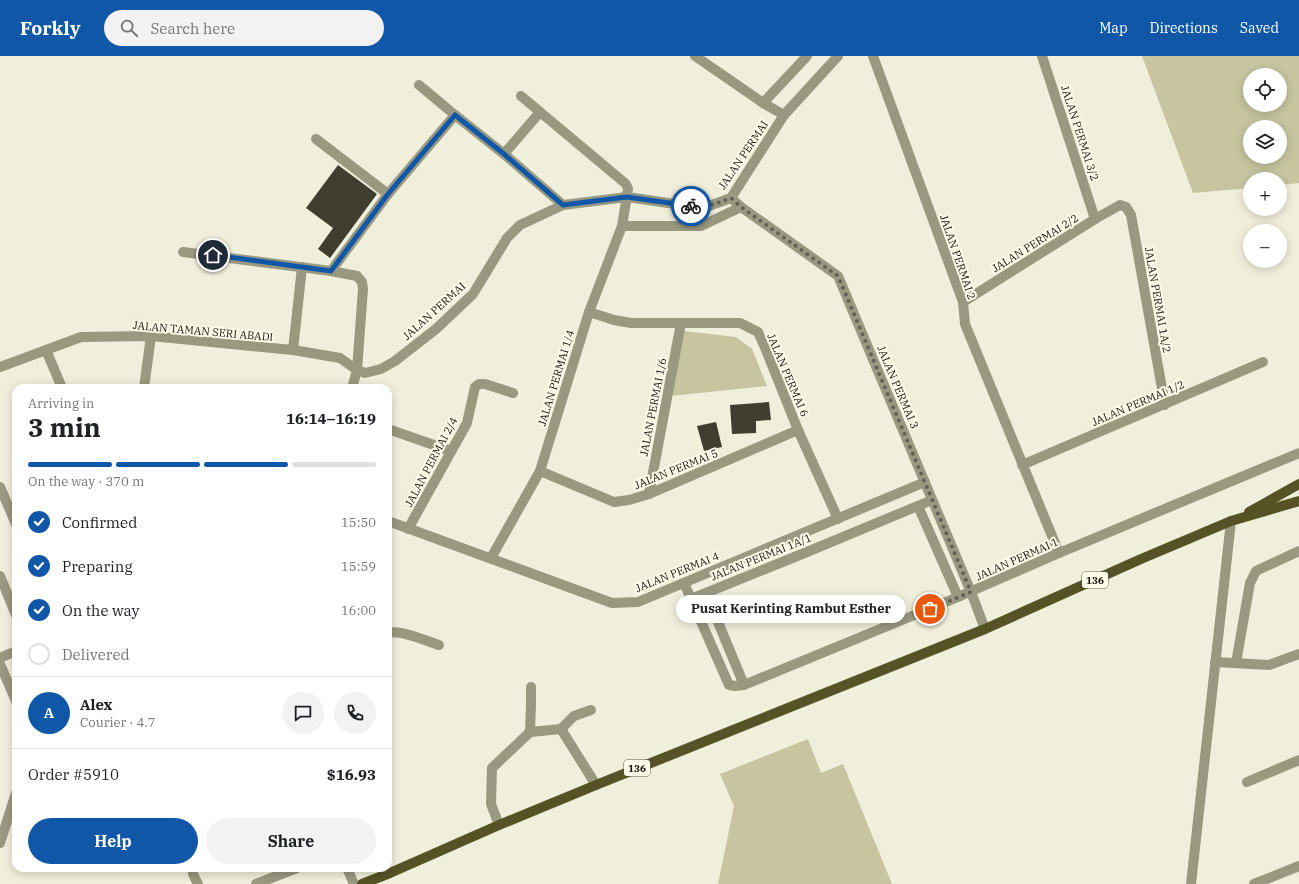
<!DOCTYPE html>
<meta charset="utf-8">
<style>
:root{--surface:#fff;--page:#f2f2f2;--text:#202124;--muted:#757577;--line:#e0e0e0;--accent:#1057a7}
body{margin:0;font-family:"IBM Plex Serif",serif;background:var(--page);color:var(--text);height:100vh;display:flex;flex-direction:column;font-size:15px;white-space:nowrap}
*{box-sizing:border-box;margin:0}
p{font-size:13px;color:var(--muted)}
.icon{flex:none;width:22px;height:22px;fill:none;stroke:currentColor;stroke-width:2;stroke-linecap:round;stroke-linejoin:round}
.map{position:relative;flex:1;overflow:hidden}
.side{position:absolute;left:12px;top:328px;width:380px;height:488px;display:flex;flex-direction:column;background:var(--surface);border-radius:12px;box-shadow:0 2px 10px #0003}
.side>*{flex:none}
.fabs{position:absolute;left:1243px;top:12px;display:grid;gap:8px}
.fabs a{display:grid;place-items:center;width:44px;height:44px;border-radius:50%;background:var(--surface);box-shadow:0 2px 10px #0003;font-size:20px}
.pin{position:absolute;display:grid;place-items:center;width:34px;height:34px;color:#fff;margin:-17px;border:2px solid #fff;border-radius:50%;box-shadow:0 1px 4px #0007}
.courier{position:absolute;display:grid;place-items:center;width:40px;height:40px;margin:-20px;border:3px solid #1057a7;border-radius:50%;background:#fff;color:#222;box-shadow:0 1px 5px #0007}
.bubble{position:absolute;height:28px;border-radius:14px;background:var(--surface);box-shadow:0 2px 10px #0003;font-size:13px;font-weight:700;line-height:28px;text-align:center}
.overview em{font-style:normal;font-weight:700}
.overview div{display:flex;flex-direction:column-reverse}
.overview{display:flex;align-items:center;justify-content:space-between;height:68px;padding:0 16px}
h1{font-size:26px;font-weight:700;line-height:30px}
.bar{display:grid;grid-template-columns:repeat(4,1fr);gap:6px 4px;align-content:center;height:48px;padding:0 16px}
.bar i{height:5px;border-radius:3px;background:var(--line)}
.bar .selected{background:var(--accent)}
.bar p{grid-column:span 4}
.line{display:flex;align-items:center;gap:10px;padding:0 16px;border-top:1px solid var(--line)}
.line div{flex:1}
.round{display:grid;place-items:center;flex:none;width:42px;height:42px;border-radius:21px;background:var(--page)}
ol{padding:0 16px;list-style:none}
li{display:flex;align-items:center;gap:12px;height:44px}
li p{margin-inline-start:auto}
li .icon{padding:4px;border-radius:50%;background:var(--accent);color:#fff;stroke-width:4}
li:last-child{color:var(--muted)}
li i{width:22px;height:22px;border:2px solid var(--line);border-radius:50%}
.cta{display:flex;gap:8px;margin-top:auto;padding:8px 16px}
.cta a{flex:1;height:46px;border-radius:24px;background:var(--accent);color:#fff;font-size:16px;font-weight:700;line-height:46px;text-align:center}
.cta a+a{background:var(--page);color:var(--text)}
header{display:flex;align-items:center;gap:24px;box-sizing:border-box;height:56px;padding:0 20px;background:var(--accent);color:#fff}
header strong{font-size:19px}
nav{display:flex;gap:22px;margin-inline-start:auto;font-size:14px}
.search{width:280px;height:36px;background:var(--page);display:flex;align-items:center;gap:10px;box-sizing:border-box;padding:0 14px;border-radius:22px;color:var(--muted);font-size:15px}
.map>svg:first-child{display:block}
.green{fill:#c6c5a0;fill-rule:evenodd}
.building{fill:#403f2f}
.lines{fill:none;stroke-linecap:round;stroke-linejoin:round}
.minor{stroke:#999880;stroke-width:10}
.major{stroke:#555226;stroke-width:10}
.done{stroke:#626155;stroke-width:4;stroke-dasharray:0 7.2}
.route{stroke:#1057a7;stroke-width:5}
.labels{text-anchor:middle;stroke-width:4;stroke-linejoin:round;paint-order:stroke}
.shield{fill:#fdfce8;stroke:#5b5a4f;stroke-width:1}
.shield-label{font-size:10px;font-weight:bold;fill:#15140d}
.street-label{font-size:11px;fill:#15140d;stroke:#fdfce8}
</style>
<header>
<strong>Forkly</strong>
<div class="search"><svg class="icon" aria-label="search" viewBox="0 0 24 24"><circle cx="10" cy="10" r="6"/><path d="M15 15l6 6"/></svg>Search here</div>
<nav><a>Map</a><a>Directions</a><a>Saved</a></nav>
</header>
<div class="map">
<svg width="1299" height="828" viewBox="0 0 1299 828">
<rect width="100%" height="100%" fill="#f0efdb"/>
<g class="green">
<path d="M1142,0H1299V127L1280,129V123H1250V132L1193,137ZM1250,19H1280V49H1250ZM1250,71H1280V101H1250Z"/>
<path d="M684,275L736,281L752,293L767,330L671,340Z"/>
<path d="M808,683L821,717L843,708L892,828H718L734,750L720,718Z"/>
</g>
<g class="building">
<path d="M338,109L377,138L330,202L318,193L333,172L306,152Z"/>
<path d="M769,346L771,364L756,365V377L732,378L730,349Z"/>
<path d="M716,366L722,391L704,395L697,370Z"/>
</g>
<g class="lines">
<g class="minor">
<path d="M695,0L763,47L784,59"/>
<path d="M873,0L963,246L965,268L1059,497"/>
<path d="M1042,0L1095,163"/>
<path d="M419,29L455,59L504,98L563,149"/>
<path d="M763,47L807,0"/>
<path d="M316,83L388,138"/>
<path d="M504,98L540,56"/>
<path d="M731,142L741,151L838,220L971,536L985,573"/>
<path d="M622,170H701L741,151"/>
<path d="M183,196L331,215L357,220L362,226L363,233L357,314L352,332"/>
<path d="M331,215L388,138L455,59"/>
<path d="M963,246L1095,163L1120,149L1126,151L1131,159L1165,349"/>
<path d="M589,256L614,264L631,267H740L758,276L766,294L798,374L838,463"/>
<path d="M46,294L62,332"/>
<path d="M293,294L302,211"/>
<path d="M0,311L81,281L151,280L293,294L340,302L357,314L365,317L381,313L395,305L436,273L473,238L507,182L520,169L563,149L627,141L703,152L731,142L784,59L838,0"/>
<path d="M144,332L151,280"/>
<path d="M388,373L451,395"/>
<path d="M1022,409L1263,306"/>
<path d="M540,415L614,446L629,444L649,438L798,374"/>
<path d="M0,431L16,468"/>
<path d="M649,438L681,267"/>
<path d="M918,450L958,541"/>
<path d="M388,465L612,547L638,546L925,426"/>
<path d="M408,473L467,367L475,331L479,328H485L513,337"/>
<path d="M491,502L540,415L589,256L622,170L628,133L626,128L521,40"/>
<path d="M0,520L16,559"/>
<path d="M684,527L729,629L735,630L744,629L958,541L1059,497L1299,397"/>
<path d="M706,537L744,629"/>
<path d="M691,543L807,496L932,444"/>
<path d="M388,577C399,573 427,585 439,589"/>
<path d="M0,602L16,595"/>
<path d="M1215,606L1269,609L1299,598"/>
<path d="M1236,607L1250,527L1256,515L1299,495"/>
<path d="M0,608L16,645"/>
<path d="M561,673L596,729"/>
<path d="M530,676L561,673L574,660L591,654"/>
<path d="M1247,726L1299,704"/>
<path d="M499,769L491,748L492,712L530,676L531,648V631"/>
<path d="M0,787L16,737"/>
<path d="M193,812V818L198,828"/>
<path d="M347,812L354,828"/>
<path d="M256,828L297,812"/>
<path d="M1191,828L1231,465"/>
<path d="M1254,828L1299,810"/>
</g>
<g class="major">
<path d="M1249,456L1299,428"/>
<path d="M362,828L390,817L499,769L596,729L985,573L1141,503L1231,465L1299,445"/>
</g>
</g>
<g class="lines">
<path class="done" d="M691,150L703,152L731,142L741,151L838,220L971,536L930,553"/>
<path class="route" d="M213,199L331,215L388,138L455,59L504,98L563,149L627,141L691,150"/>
</g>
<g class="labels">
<g class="shield">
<rect x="1082" y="516" width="26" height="16" rx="3"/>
<rect x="624" y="704" width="26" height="16" rx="3"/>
</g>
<g class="shield-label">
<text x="1095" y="528">136</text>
<text x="637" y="716">136</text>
</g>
<g class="street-label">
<text transform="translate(1080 77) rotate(72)" y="4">JALAN PERMAI 3/2</text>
<text transform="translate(743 99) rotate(-56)" y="4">JALAN PERMAI</text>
<text transform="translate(1035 187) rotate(-32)" y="4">JALAN PERMAI 2/2</text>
<text transform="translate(958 201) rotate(71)" y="4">JALAN PERMAI 2</text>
<text transform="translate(1158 244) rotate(80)" y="4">JALAN PERMAI 1A/2</text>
<text transform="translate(434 255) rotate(-42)" y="4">JALAN PERMAI</text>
<text transform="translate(203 275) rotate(5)" y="4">JALAN TAMAN SERI ABADI</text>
<text transform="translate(788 319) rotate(67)" y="4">JALAN PERMAI 6</text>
<text transform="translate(556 322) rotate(-73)" y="4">JALAN PERMAI 1/4</text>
<text transform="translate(898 331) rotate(67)" y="4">JALAN PERMAI 3</text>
<text transform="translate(1138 347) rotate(-23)" y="4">JALAN PERMAI 1/2</text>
<text transform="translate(653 351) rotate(-79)" y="4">JALAN PERMAI 1/6</text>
<text transform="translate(431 406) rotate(-62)" y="4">JALAN PERMAI 2/4</text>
<text transform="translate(676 413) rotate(-22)" y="4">JALAN PERMAI 5</text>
<text transform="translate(761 501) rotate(-22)" y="4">JALAN PERMAI 1A/1</text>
<text transform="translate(1017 503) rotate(-24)" y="4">JALAN PERMAI 1</text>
<text transform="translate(677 516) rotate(-22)" y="4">JALAN PERMAI 4</text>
</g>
</g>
</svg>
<div class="fabs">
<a><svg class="icon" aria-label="locate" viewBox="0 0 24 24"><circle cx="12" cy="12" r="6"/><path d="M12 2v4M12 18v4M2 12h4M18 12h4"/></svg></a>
<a><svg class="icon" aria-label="layers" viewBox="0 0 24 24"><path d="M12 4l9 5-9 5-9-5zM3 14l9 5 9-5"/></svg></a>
<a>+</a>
<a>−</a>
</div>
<div class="pin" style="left:930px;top:553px;background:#ea580c"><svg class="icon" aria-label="bag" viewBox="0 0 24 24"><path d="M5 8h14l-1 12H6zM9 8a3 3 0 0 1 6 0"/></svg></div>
<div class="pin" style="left:213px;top:199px;background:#1f2937"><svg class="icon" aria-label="home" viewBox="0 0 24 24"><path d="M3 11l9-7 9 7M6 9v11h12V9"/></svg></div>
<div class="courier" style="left:691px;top:150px"><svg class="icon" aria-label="bike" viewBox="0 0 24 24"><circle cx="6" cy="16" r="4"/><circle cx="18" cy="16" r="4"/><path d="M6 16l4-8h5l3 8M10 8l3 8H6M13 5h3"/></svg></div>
<div class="bubble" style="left:676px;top:539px;width:230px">Pusat Kerinting Rambut Esther</div>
<section class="side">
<div class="overview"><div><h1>3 min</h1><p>Arriving in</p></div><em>16:14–16:19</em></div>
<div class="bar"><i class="selected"></i><i class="selected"></i><i class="selected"></i><i></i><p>On the way · 370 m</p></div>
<ol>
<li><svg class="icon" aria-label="check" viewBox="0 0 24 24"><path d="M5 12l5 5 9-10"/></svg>Confirmed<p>15:50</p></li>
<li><svg class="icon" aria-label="check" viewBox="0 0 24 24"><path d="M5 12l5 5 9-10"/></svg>Preparing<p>15:59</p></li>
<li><svg class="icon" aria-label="check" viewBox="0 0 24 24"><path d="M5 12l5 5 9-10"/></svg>On the way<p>16:00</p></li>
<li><i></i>Delivered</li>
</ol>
<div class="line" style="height:72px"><b class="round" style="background:var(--accent);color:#fff">A</b><div><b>Alex</b><p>Courier · 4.7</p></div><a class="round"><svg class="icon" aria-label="chat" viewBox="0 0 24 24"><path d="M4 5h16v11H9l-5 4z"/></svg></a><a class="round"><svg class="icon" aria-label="phone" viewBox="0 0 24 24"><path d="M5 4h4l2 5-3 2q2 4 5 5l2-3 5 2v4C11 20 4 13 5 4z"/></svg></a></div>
<div class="line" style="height:52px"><div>Order #5910</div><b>$16.93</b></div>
<div class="cta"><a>Help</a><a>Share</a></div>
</section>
</div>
